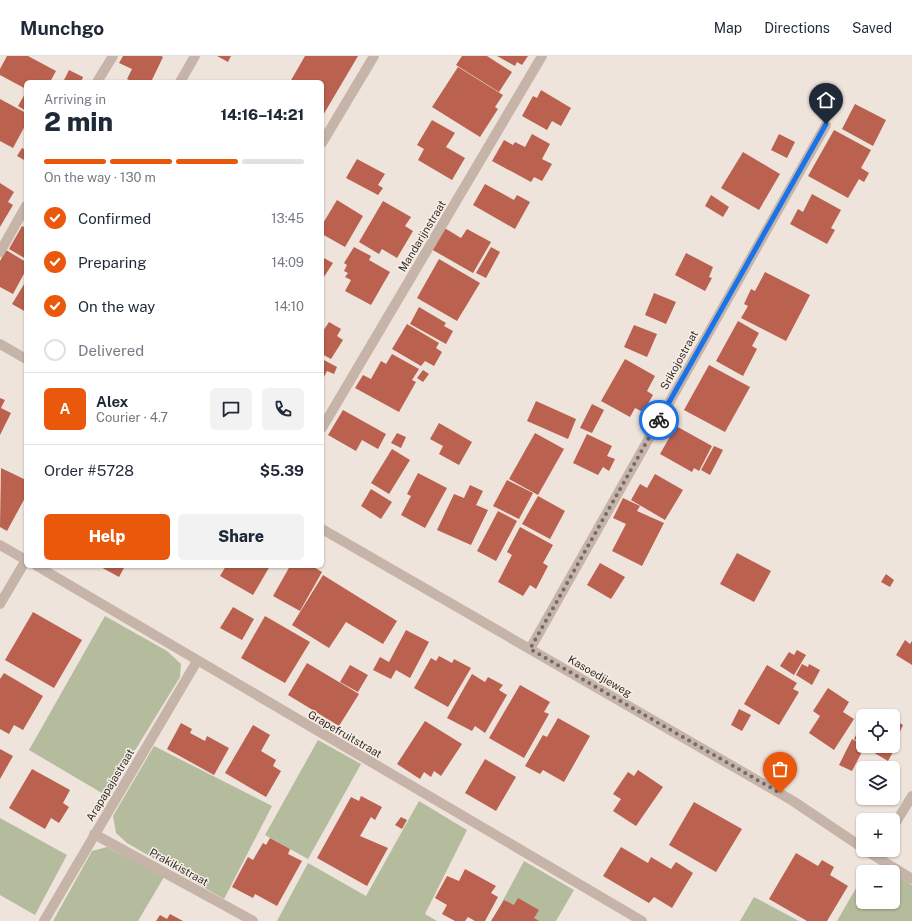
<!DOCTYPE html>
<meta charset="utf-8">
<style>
:root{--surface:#fff;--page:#f2f2f3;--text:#1f2937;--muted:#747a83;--line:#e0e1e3;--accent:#ea580c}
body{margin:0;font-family:"Public Sans",sans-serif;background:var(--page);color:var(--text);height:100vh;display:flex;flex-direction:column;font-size:15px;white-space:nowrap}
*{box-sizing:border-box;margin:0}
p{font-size:13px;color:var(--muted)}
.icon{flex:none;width:22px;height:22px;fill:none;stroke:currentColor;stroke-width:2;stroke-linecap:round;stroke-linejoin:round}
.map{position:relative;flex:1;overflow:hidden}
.sheet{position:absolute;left:24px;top:24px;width:300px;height:488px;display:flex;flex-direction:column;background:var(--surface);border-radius:6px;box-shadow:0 1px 3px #0004}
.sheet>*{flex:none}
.tools{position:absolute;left:856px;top:653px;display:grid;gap:8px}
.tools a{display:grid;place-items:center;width:44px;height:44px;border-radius:6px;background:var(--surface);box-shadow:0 1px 3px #0004;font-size:20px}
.pin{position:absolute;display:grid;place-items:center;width:34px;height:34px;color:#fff;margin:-41px -17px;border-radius:50% 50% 50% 0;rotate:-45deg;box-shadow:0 0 4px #0007}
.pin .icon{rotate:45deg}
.courier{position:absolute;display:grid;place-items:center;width:40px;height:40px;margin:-20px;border:3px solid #1a73e8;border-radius:50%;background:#fff;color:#222;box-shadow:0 1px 5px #0007}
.summary em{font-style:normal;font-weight:800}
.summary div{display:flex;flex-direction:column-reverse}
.summary{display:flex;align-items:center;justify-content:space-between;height:68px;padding:0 20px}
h1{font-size:26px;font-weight:800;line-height:30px}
.bar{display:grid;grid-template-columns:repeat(4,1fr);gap:6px 4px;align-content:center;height:48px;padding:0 20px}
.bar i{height:5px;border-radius:3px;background:var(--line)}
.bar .current{background:var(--accent)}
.bar p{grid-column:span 4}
.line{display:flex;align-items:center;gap:10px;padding:0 20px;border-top:1px solid var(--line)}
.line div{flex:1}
.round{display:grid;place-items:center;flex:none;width:42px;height:42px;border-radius:6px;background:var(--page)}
ol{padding:0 20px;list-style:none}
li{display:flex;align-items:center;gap:12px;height:44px}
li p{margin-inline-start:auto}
li .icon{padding:4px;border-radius:50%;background:var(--accent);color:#fff;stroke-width:4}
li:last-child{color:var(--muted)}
li i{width:22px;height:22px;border:2px solid var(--line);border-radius:50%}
.primary-button{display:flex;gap:8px;margin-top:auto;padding:8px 20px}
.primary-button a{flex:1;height:46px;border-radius:6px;background:var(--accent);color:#fff;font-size:16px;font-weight:800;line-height:46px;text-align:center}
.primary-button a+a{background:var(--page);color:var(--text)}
header{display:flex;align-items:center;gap:24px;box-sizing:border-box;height:56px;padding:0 20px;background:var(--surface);border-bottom:1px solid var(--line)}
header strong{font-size:19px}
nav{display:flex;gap:22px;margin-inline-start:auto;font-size:14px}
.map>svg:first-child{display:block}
.green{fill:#b4bc9d}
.building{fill:#ba614f}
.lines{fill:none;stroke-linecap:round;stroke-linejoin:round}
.minor{stroke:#c6b4a9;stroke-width:10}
.done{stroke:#756c67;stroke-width:4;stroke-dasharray:0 7.2}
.route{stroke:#1a73e8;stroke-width:5}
.labels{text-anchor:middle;stroke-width:3;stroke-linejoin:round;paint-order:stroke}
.street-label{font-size:11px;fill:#342b28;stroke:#f7efe7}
</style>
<header>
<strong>Munchgo</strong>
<nav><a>Map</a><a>Directions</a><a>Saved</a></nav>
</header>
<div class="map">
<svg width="912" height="865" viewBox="0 0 912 865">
<rect width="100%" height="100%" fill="#efe4dc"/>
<g class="green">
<path d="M105,560L167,595L181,608L180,621L107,740L29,694Z"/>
<path d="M318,684L361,708L308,803L265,779Z"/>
<path d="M154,690L272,750L224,843L127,787L116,777L113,760Z"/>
<path d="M419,745L467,774L425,858L437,865H277L308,807L366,840Z"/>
<path d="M0,762L67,799L35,859L0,839Z"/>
<path d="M107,791L164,821L138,865H53L92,795Z"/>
<path d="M524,805L574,834L556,865H492Z"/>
<path d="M893,817L912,829V865H837L863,820V846H893Z"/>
<path d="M754,841L799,865H740Z"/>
</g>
<g class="building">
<path d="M7,0H28L56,15L50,26H26V33L0,19V13Z"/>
<path d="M123,0H161L163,1L151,26H133L127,23L132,13L119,7Z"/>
<path d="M217,0H231L228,6Z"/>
<path d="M305,0H358L322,61V26H290Z"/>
<path d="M462,0H487L512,16L499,36L456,9Z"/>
<path d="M497,0H528L522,9L517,6L515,10Z"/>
<path d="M458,11L503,39L495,51L498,53L480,81L432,51Z"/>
<path d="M69,14L83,21L81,26H63Z"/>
<path d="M541,34L571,52L561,70L552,65L547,74L522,60L533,40L537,42Z"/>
<path d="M26,36V55L18,50Z"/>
<path d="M0,43L26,57V68L13,92L0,85Z"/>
<path d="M855,48L886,64L873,90L842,73Z"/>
<path d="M432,64L455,77L446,91L465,102L452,124L418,104L424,93L417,89Z"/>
<path d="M834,74L871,94L861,112L869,117L864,126L859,123L848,142L808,120Z"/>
<path d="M532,78L550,88L542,103L552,108L542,125L534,121L531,126L492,105L504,84L513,89L515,86L525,91Z"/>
<path d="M779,78L795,86L787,102L771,94Z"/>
<path d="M22,92L26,94V105L17,100Z"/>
<path d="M743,96L780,118L759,154L721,132Z"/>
<path d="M357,103L385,118L378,129L383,132L378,139L346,122Z"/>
<path d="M0,127L14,136L8,146L13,149L0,171Z"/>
<path d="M485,128L514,144L517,139L530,146L515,173L473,149Z"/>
<path d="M812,138L841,154L831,172L835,174L827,188L790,168L798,153L803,156Z"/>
<path d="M711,139L729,151L723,161L705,150Z"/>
<path d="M337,144L363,160L345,191L322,178V169Z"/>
<path d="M383,145L411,161L405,170L413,175L397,202L382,193L379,198L359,186Z"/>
<path d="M22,170L26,172V203L9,193Z"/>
<path d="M443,171L461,182L467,173L491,186L473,217L431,193Z"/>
<path d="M354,191L371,200L369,204L390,216L371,249L345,235L351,224L345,221L348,217L344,215L347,209L344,207Z"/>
<path d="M491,191L500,196L486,222L476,217Z"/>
<path d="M6,194L26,206V214L13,238L0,231V205Z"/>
<path d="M686,197L713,211L709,221L712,222L705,235L675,219Z"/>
<path d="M322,201L333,207L322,224Z"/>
<path d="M439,203L480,227L457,265L417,242Z"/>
<path d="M765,216L810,239L786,285L741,262L748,250L744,248L751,233L755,235Z"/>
<path d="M26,225V256L12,248Z"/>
<path d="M654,237L676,246L666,268L645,259Z"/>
<path d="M419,251L446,267L444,270L453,275L446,288L410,268Z"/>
<path d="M738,265L759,277L752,290L757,293L743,320L716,305Z"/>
<path d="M329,266L341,273L337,280L343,284L331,303L322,298V274L323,275Z"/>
<path d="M407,268L439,287L436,292L442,296L434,310L425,305L421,310L392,293Z"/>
<path d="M634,269L657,278L647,301L624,291Z"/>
<path d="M392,298L419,313L412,324L416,326L399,356L355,332L363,319L371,323L381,305L386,308Z"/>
<path d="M322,303L337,311L334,318L327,315L322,325Z"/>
<path d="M625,303L655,320L647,335L653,339L643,356L635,352L630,361L601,345Z"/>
<path d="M709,309L750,331L725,376L684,354Z"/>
<path d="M423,314L429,318L423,326L417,322Z"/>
<path d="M0,342L5,344L1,352L11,357L0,379Z"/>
<path d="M536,345L576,363L568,383L527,365Z"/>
<path d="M592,348L604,354L592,377L580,372Z"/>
<path d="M343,354L386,378L378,393L362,384L356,395L328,379Z"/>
<path d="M439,367L472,386L459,409L439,398L443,390L430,383Z"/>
<path d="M676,370L712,390L699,415L694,412L692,416L660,398Z"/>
<path d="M397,377L406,381L401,392L391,387Z"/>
<path d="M535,377L564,393L538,439L509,423Z"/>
<path d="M587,378L612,390L607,400L615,403L609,415L603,411L598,419L573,407Z"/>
<path d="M714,390L723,394L710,419L701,414Z"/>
<path d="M392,393L410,404L389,438L371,427Z"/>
<path d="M1,412L26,424V440L7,475L0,471Z"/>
<path d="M418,417L447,432L425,472L401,459L411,440L407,438Z"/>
<path d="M655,418L683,434L665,464L631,444L640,428L647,432Z"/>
<path d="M507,424L533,437L519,463L493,450Z"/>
<path d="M470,429L483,435L476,449L488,454L471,489L437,474L454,438L464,442Z"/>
<path d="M371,433L392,446L381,463L361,450Z"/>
<path d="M538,440L565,455L550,483L522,468Z"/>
<path d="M623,442L640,450L637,455L664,467L642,510L612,495L626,468L613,462Z"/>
<path d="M498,455L517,465L496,505L477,495Z"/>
<path d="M520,471L553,489L543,507L548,510L536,533L530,529L523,540L498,526L512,499L507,496Z"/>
<path d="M737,497L771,515L754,546L720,528Z"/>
<path d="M600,507L625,521L611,543L587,529Z"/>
<path d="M99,510H125L119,521Z"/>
<path d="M226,510H270L253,539L220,520Z"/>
<path d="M290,510H312L322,516L300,555L273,540Z"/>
<path d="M886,518L894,524L890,531L881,526Z"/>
<path d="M323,519L397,565L383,588L346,566L329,592L292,569Z"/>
<path d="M233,551L254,563L242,584L220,572Z"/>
<path d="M33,556L82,584L54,632L5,604Z"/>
<path d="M265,560L310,586L285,627L241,602Z"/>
<path d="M406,574L429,586L410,622L396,614L391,623L373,614L380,601L389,606Z"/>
<path d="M905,584L910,588L912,585V609L896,599Z"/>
<path d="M797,594L806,599L794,619L780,610L789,596L794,599Z"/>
<path d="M439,600L452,607L454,603L471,612L448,651L414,632L431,602L436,605Z"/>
<path d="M307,607L359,638L339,670L288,639Z"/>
<path d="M802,608L808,611L809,608L820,614L812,629L796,619Z"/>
<path d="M350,609L368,619L358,636L340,626Z"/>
<path d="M767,609L797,627L793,633L799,636L779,669L744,648Z"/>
<path d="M4,617L43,640L23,674L14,669L9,678L0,673V623Z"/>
<path d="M472,618L485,626L488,621L503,629L499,634L507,639L485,677L475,670L472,675L447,662Z"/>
<path d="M520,629L550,646L544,656L549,658L524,702L489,682Z"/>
<path d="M828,632L849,646L843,656L854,663L834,694L809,677L820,660L813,655Z"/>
<path d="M739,653L751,659L742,675L731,669Z"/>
<path d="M558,662L590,680L564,726L543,714L540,718L525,710L543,679L547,681Z"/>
<path d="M893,663L903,669L897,682L893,680Z"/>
<path d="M425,665L462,688L441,720L434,715L431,721L424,716L420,723L397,708Z"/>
<path d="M181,667L192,673L190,677L205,685L207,680L229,692L214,719L167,693Z"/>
<path d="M862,667L863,668V688L854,683Z"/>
<path d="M253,669L270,679L261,695L276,704L273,710L281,715L266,741L225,717Z"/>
<path d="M852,683L865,690L852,715L839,709Z"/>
<path d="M893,684L898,687L888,705L866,692L867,690H893Z"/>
<path d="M0,693L13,700L0,723Z"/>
<path d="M485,703L516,721L496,755L465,737Z"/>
<path d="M32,713L70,734L63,747L69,751L59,767L51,762L45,773L9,752Z"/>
<path d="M638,714L663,731L636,770L613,755L621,743L613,738L628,716L634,720Z"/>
<path d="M361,740L382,751L375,764L371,761L360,780L388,792L367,830L317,802L351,741L359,745Z"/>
<path d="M694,746L742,773L716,816L669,789Z"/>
<path d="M401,761L407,764L402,773L395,769Z"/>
<path d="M270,782L290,793L288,798L302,805L277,850L255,838L253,842L232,831L248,801L253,804L263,787L266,789Z"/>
<path d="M621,791L648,807L651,801L671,813L676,806L693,817L672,852L654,841L649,847L603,820Z"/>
<path d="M796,797L818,810L822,804L834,811L830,819L848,830L827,865H807L769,843Z"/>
<path d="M465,813L496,830L491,837L498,841L485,865H475L468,861L465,865H455L442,858L447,849L435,842L447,820L459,825Z"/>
<path d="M518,842L539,854L534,862L539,865H491L504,844L514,849Z"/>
<path d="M170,858L183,865H156L160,859L167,863Z"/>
</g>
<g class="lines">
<g class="minor">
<path d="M97,26L113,0"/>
<path d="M180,26L195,0"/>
<path d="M322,87L374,0"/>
<path d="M0,196L26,150"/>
<path d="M0,288L26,303"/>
<path d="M322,372L542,0"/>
<path d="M322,473L793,745L863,792"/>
<path d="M0,489L26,504"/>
<path d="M37,510L642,865"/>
<path d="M0,548L26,504"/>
<path d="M530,593L826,69"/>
<path d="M893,771L912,740"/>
<path d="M94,778L253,865"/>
<path d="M865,794L912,823"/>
<path d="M44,865L197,605"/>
</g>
</g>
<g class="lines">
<path class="done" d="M659,364L530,593L780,737"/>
<path class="route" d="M659,364L826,68"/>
</g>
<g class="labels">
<g class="street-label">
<text transform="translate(422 180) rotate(-59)" y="4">Mandarijnstraat</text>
<text transform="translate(679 304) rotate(-61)" y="4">Srikojostraat</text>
<text transform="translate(600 620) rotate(30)" y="4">Kasoedjieweg</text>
<text transform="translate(345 678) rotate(30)" y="4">Grapefruitstraat</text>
<text transform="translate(110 729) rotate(-59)" y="4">Arapapajastraat</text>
<text transform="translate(179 811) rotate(29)" y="4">Prakikistraat</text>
</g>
</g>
</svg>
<div class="tools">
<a><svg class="icon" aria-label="locate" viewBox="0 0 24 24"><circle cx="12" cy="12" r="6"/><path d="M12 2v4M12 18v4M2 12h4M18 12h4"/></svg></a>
<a><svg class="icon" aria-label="layers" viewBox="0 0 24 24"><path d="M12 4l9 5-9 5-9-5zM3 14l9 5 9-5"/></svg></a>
<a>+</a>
<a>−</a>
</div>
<div class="pin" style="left:780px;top:737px;background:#ea580c"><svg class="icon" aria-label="bag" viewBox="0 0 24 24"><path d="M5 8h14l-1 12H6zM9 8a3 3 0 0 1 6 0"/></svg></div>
<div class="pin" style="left:826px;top:68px;background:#1f2937"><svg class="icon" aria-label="home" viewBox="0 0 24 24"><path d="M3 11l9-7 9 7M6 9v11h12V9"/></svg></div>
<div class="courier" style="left:659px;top:364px"><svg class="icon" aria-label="bike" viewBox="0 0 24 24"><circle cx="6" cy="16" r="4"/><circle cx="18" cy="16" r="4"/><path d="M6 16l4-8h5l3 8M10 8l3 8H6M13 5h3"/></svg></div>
<section class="sheet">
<div class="summary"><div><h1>2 min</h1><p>Arriving in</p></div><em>14:16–14:21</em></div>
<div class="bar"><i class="current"></i><i class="current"></i><i class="current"></i><i></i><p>On the way · 130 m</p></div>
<ol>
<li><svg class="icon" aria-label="check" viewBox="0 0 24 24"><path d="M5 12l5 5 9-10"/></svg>Confirmed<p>13:45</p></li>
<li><svg class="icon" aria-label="check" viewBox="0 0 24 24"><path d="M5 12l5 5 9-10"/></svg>Preparing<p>14:09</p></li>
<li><svg class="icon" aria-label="check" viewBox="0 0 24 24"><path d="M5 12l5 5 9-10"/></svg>On the way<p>14:10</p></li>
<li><i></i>Delivered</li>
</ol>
<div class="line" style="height:72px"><b class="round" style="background:var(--accent);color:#fff">A</b><div><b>Alex</b><p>Courier · 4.7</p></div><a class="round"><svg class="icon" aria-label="chat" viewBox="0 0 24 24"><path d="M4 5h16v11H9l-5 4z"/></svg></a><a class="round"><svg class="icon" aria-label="phone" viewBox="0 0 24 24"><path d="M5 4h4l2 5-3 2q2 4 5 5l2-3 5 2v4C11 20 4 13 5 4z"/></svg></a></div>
<div class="line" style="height:52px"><div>Order #5728</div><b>$5.39</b></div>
<div class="primary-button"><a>Help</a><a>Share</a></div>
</section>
</div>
